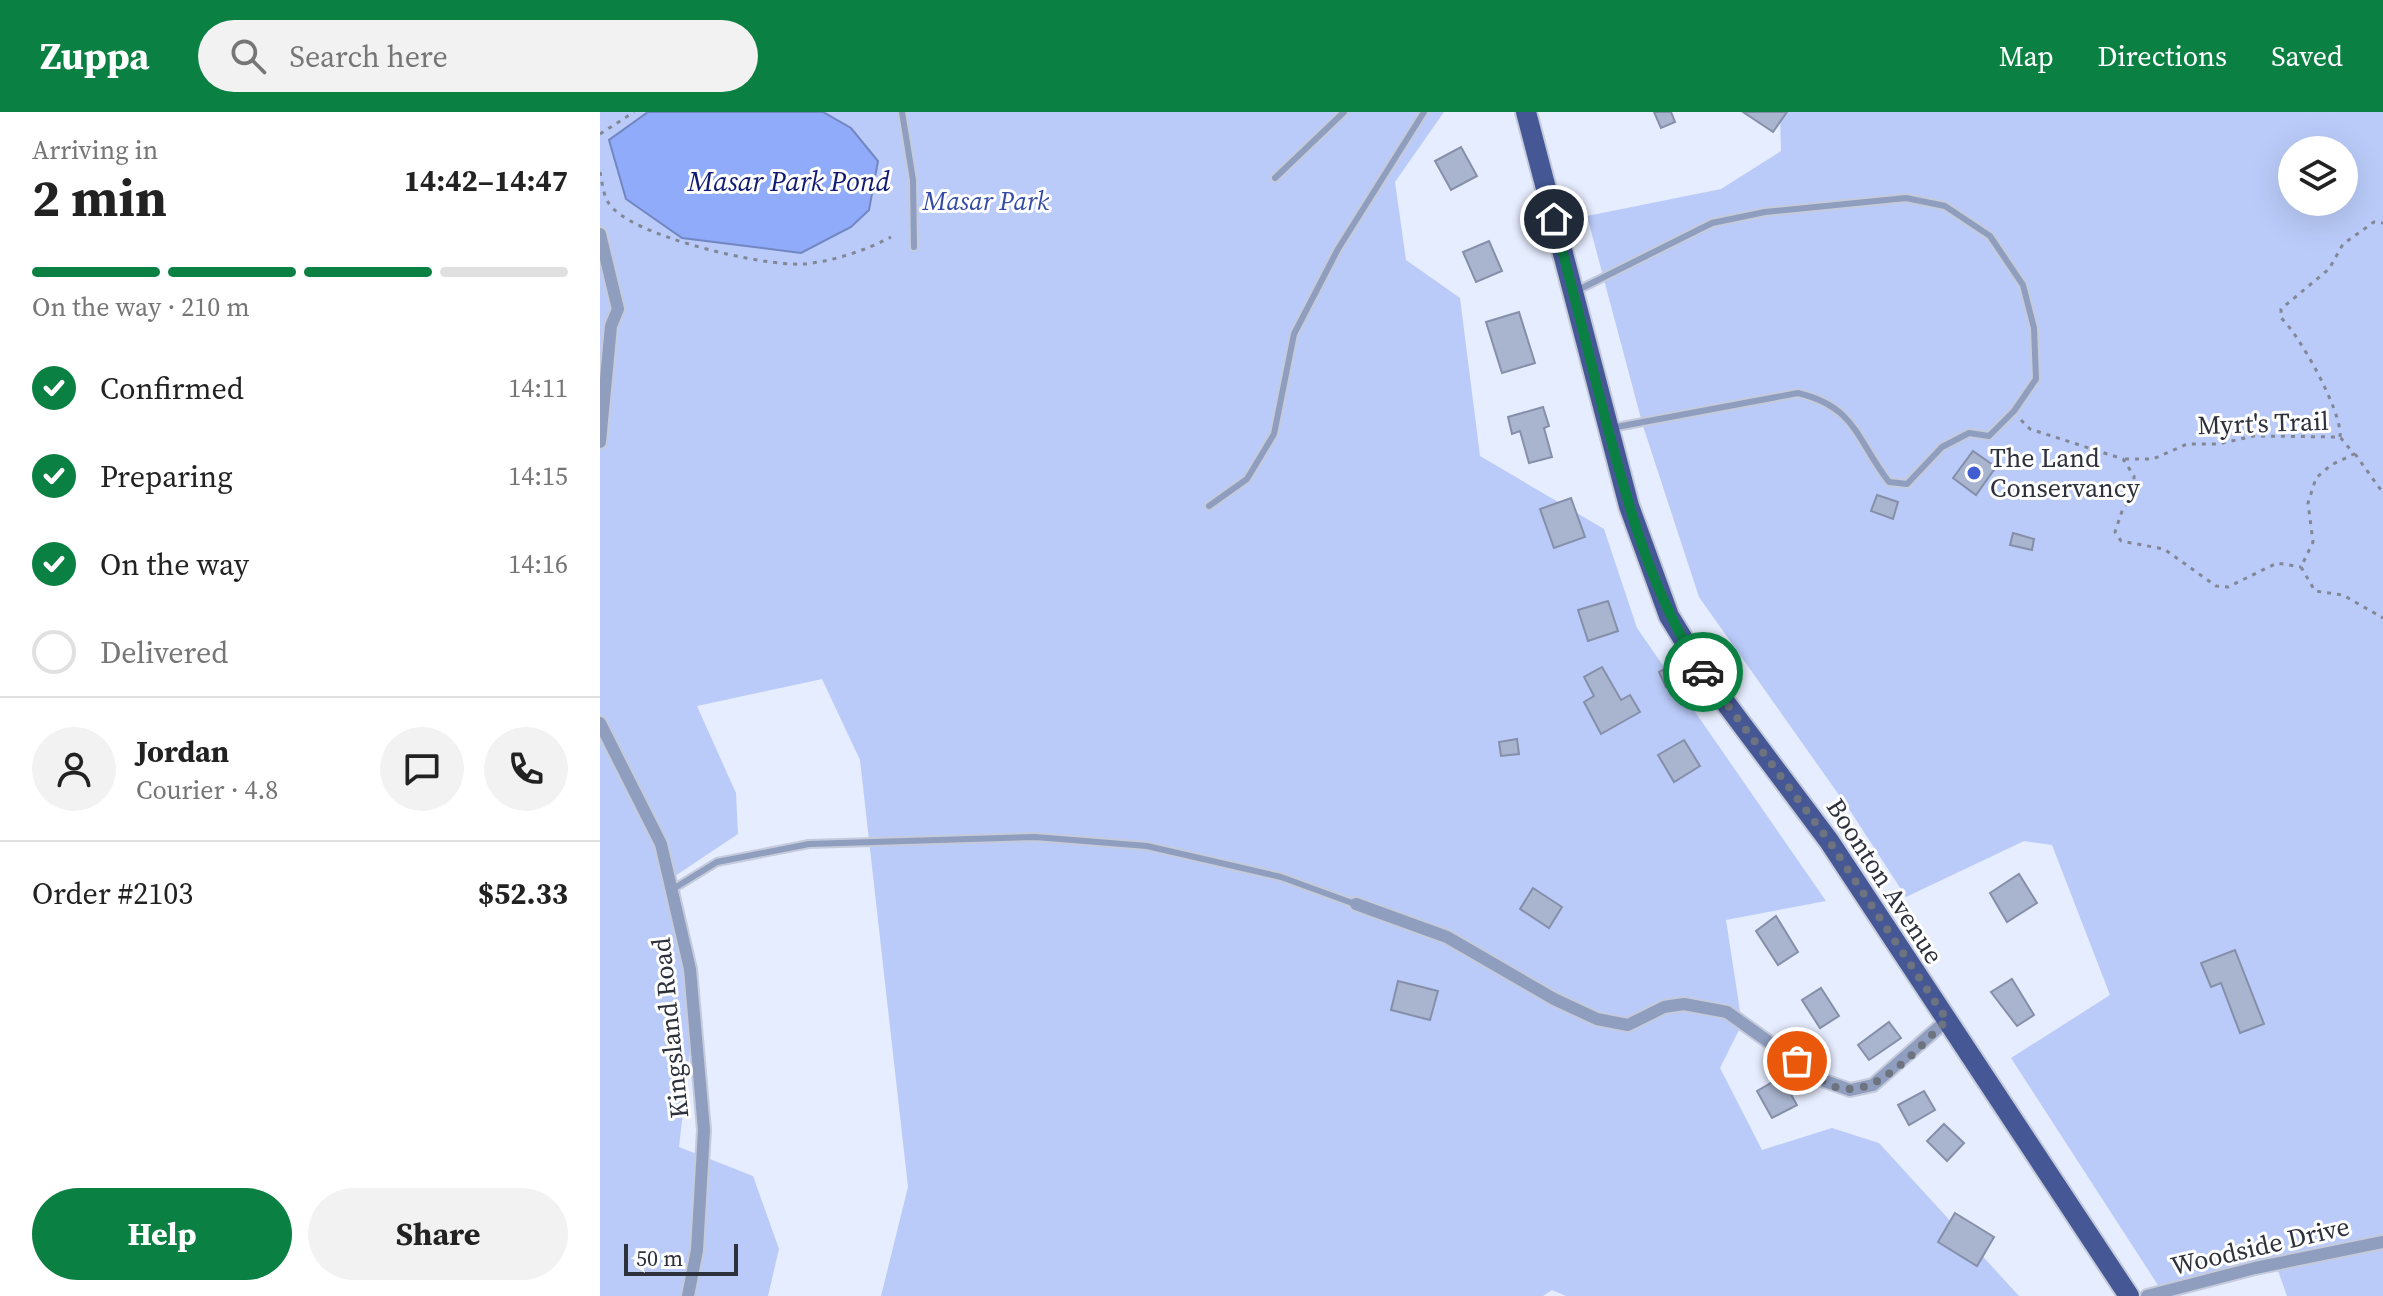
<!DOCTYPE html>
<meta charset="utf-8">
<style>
:root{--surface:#fff;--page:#f2f2f2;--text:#222;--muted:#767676;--line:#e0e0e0;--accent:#0b8043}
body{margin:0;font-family:"Source Serif 4",serif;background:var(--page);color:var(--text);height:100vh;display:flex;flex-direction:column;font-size:30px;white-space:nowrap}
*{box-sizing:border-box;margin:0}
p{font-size:26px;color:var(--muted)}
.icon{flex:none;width:44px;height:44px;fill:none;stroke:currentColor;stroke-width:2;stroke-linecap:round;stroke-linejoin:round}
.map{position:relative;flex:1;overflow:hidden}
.panel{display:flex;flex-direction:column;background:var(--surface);width:600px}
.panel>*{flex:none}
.tools{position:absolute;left:1678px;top:24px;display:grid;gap:16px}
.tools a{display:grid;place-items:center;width:80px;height:80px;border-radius:50%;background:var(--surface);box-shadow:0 8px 32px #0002;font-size:40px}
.scale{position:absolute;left:24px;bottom:20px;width:114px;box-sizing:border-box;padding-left:8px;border:4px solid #2d313c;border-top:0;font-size:22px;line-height:28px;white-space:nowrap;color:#2d313c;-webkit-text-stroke:6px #fff;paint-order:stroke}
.pin{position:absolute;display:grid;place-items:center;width:68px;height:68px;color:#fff;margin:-34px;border:4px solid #fff;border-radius:50%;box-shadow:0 2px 8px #0007}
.courier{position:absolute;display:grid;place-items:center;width:80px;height:80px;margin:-40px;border:6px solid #0b8043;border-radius:50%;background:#fff;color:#222;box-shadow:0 2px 10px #0007}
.headline em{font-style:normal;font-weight:700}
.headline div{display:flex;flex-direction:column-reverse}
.headline{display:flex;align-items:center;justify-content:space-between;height:136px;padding:0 32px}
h1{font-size:52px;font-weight:700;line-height:60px}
.bar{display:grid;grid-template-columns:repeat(4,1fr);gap:12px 8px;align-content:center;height:96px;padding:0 32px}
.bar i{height:10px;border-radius:6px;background:var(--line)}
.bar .selected{background:var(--accent)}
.bar p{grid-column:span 4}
.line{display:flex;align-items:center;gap:20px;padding:0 32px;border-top:2px solid var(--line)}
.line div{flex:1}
.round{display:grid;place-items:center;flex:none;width:84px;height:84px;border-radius:42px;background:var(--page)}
ol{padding:0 32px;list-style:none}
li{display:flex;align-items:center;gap:24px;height:88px}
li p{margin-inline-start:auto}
li .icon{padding:8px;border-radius:50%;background:var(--accent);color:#fff;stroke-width:4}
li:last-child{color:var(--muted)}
li i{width:44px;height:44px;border:4px solid var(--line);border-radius:50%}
.button{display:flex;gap:16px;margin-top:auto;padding:16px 32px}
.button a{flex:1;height:92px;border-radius:48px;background:var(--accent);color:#fff;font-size:32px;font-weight:700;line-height:92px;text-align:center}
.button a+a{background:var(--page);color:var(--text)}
header{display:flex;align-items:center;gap:48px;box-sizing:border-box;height:112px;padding:0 40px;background:var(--accent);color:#fff}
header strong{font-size:38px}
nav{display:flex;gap:44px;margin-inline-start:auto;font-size:28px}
.search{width:560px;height:72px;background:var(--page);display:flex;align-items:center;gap:20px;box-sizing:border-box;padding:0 28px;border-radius:44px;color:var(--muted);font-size:30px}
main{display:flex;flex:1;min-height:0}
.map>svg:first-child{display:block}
.green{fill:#bacbf9;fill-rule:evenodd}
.water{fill:#8fabfa;stroke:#7286c1;stroke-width:2}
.building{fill:#a9b4cf;stroke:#858faa;stroke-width:2}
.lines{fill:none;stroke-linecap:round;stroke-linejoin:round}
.lane-casing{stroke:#c5cbdb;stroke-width:10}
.street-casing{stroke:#c5cbdb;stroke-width:16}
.primary-casing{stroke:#c5cbdb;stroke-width:24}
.path{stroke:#828795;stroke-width:3;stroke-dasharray:4 6;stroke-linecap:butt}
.lane{stroke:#8f9dbf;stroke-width:6}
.street{stroke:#8f9dbf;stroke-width:12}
.primary{stroke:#455895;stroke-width:20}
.done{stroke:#6e7380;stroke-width:8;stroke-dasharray:0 14.4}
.route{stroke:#0b8043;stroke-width:10}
.poi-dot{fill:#415dd0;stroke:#fff;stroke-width:3}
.labels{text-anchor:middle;stroke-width:6;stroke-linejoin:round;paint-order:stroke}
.park-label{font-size:26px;font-style:italic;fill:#344ba6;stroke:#fff}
.street-label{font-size:26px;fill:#2d313c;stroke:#fff}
.poi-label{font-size:26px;fill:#2d313c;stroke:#fff;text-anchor:start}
.water-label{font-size:28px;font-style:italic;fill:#121b74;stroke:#fff}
</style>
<header>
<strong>Zuppa</strong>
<div class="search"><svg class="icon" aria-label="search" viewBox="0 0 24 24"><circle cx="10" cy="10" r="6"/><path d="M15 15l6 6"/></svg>Search here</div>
<nav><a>Map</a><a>Directions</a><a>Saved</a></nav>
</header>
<main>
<section class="panel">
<div class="headline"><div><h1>2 min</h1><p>Arriving in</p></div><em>14:42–14:47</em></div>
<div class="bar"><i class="selected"></i><i class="selected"></i><i class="selected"></i><i></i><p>On the way · 210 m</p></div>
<ol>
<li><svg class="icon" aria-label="check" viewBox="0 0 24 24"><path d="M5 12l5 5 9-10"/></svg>Confirmed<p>14:11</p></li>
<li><svg class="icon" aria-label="check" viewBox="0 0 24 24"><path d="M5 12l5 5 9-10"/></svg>Preparing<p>14:15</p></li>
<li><svg class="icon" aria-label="check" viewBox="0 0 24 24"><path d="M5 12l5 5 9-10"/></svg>On the way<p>14:16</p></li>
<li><i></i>Delivered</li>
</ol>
<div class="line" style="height:144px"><a class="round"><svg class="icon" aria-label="person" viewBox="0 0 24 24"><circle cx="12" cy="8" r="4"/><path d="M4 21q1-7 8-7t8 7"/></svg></a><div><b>Jordan</b><p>Courier · 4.8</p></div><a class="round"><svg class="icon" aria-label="chat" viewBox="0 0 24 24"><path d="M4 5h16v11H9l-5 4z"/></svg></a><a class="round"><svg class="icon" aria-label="phone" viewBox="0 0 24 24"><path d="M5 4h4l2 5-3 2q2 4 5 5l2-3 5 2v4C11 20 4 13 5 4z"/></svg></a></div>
<div class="line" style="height:104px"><div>Order #2103</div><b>$52.33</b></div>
<div class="button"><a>Help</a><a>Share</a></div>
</section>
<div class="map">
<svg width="1783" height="1184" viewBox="0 0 1783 1184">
<rect width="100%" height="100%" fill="#e6edfe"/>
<g class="green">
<path d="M0,0H844L795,70L806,148L860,186L880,344L1004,417L1037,516L1226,789L1126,808L1142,912L1120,956L1162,1038L1232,1016L1279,1031L1419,1184H966L952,1178L943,1184H281L308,1075L260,648L222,567L97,594L136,681L138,722L72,766L94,903L79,1035L153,1064L179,1137L168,1184H0Z"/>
<path d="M1180,0H1783V1184H1687L1676,1153L1565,1184L1411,946L1510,883L1452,733L1424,729L1306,785L1251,700L1099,485L1043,314L987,104L1121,77L1181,39ZM1692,38H1744V90H1692Z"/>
</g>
<path class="water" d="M48,0H223L251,16L278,49L269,98L251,115L201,141L82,126L26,87L9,28Z"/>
<g class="building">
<path d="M1054,0H1071L1075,10L1061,16Z"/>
<path d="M1143,0H1187L1173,20Z"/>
<path d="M861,35L877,64L851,78L835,49Z"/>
<path d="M889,129L902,159L876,170L863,140Z"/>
<path d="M919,200L935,251L902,261L886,210Z"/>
<path d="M943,295L949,314L944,316L952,345L929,351L920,319L912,322L908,305Z"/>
<path d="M1373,339L1396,355L1376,383L1353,366Z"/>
<path d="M1277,383L1298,390L1293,407L1271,399Z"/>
<path d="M971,386L985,425L954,436L940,397Z"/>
<path d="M1413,421L1434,427L1432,438L1410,433Z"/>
<path d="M1008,489L1018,519L988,529L978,498Z"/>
<path d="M1072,553L1079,568L1066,575L1059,560Z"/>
<path d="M1002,555L1021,588L1030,583L1040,600L1001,622L984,590L994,584L984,565Z"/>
<path d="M917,627L919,642L901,644L899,630Z"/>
<path d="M1084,628L1100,654L1074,670L1058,643Z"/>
<path d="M1419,762L1437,791L1407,810L1390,781Z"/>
<path d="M933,776L962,795L949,816L920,797Z"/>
<path d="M1176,804L1198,840L1178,853L1156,819Z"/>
<path d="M1635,838L1664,912L1640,921L1621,871L1611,875L1601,851Z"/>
<path d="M1412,867L1434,903L1417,914L1391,880Z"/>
<path d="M798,869L838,879L830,908L791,898Z"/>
<path d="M1221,876L1239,904L1220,916L1202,888Z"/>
<path d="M1289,910L1301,926L1269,948L1258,933Z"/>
<path d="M1181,965L1197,993L1172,1006L1157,979Z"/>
<path d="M1324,979L1335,998L1309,1013L1298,993Z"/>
<path d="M1344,1012L1364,1031L1347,1049L1327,1029Z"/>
<path d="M1355,1101L1394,1125L1377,1154L1338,1130Z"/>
</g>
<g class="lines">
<defs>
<g id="lane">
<path d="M302,0L313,68L314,135"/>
<path d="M675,66L744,0"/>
<path d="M976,179L1112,111L1165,100L1306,86L1345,94L1390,124L1423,173L1434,216L1436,267L1414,299L1389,324L1369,321L1342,335L1307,372L1289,370C1256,327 1256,295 1198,281L1011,316"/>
<path d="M609,394L647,367L674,322L694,222L738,137L824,0"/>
<path d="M73,777L117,750L209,732L435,725L547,734L681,765L755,792"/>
</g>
<g id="street">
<path d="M0,122L18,197L11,214L0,330"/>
<path d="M0,611L61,732L90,857L104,1018L97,1138L88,1184"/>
<path d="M756,792L847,825L954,887L997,907L1028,913L1064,895L1084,892L1127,900L1222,968L1250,978L1273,973L1347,908"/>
<path d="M1547,1184L1655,1156L1783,1130"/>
</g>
<path id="primary" d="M926,0L1029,394L1069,504L1107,566L1229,729L1529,1184"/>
</defs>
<use href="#lane" class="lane-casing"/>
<use href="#street" class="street-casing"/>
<use href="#primary" class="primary-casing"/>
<g class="path">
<path d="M0,22L34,0"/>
<path d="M0,60C2,69 3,82 8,90C27,124 166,155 203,152C231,150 267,138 291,125"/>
<path d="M1421,308L1430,317L1523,347L1534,364V385L1523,396L1515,420L1521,429L1564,437L1616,474L1628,475L1677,451L1701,455"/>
<path d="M1740,325C1743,301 1699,222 1681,206V197L1729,157L1743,132L1774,110L1783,111"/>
<path d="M1755,342L1783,381"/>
<path d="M1525,347H1553L1587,332H1618L1654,324L1740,325L1754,342L1731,353L1716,366L1708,391L1713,430L1701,455"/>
<path d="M1701,455L1715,479L1743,483L1783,506"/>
</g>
<use href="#lane" class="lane"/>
<use href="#street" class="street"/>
<use href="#primary" class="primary"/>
</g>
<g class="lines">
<path class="done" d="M1103,560L1229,729L1347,908C1319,934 1275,991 1233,974C1220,969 1208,958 1197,949"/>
<path class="route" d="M954,107C971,171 987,234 1003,298C1027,389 1050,481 1103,560"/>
</g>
<circle class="poi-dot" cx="1374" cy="361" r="8"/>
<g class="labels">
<g class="park-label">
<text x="386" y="98">Masar Park</text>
</g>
<g class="street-label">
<text transform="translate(1663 311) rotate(-2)" y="9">Myrt's Trail</text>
<text transform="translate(1285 769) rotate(57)" y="9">Boonton Avenue</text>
<text transform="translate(70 916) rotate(-96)" y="9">Kingsland Road</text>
<text transform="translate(1660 1134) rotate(-13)" y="9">Woodside Drive</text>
</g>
<g class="poi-label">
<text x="1390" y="355">The Land<tspan x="1390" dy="30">Conservancy</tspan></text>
</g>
<g class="water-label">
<text x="189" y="79">Masar Park Pond</text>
</g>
</g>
</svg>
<div class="tools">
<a><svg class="icon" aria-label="layers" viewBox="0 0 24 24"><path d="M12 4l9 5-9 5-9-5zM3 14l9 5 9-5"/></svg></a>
</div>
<div class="scale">50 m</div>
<div class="pin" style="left:1197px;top:949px;background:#ea580c"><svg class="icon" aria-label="bag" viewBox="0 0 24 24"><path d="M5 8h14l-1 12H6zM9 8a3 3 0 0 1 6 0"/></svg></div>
<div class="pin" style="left:954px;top:107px;background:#1f2937"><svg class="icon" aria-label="home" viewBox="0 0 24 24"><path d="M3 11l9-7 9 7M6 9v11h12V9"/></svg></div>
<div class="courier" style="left:1103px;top:560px"><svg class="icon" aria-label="car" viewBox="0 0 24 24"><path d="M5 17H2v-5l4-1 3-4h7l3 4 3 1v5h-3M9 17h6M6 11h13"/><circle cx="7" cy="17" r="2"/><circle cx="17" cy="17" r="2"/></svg></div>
</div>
</main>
